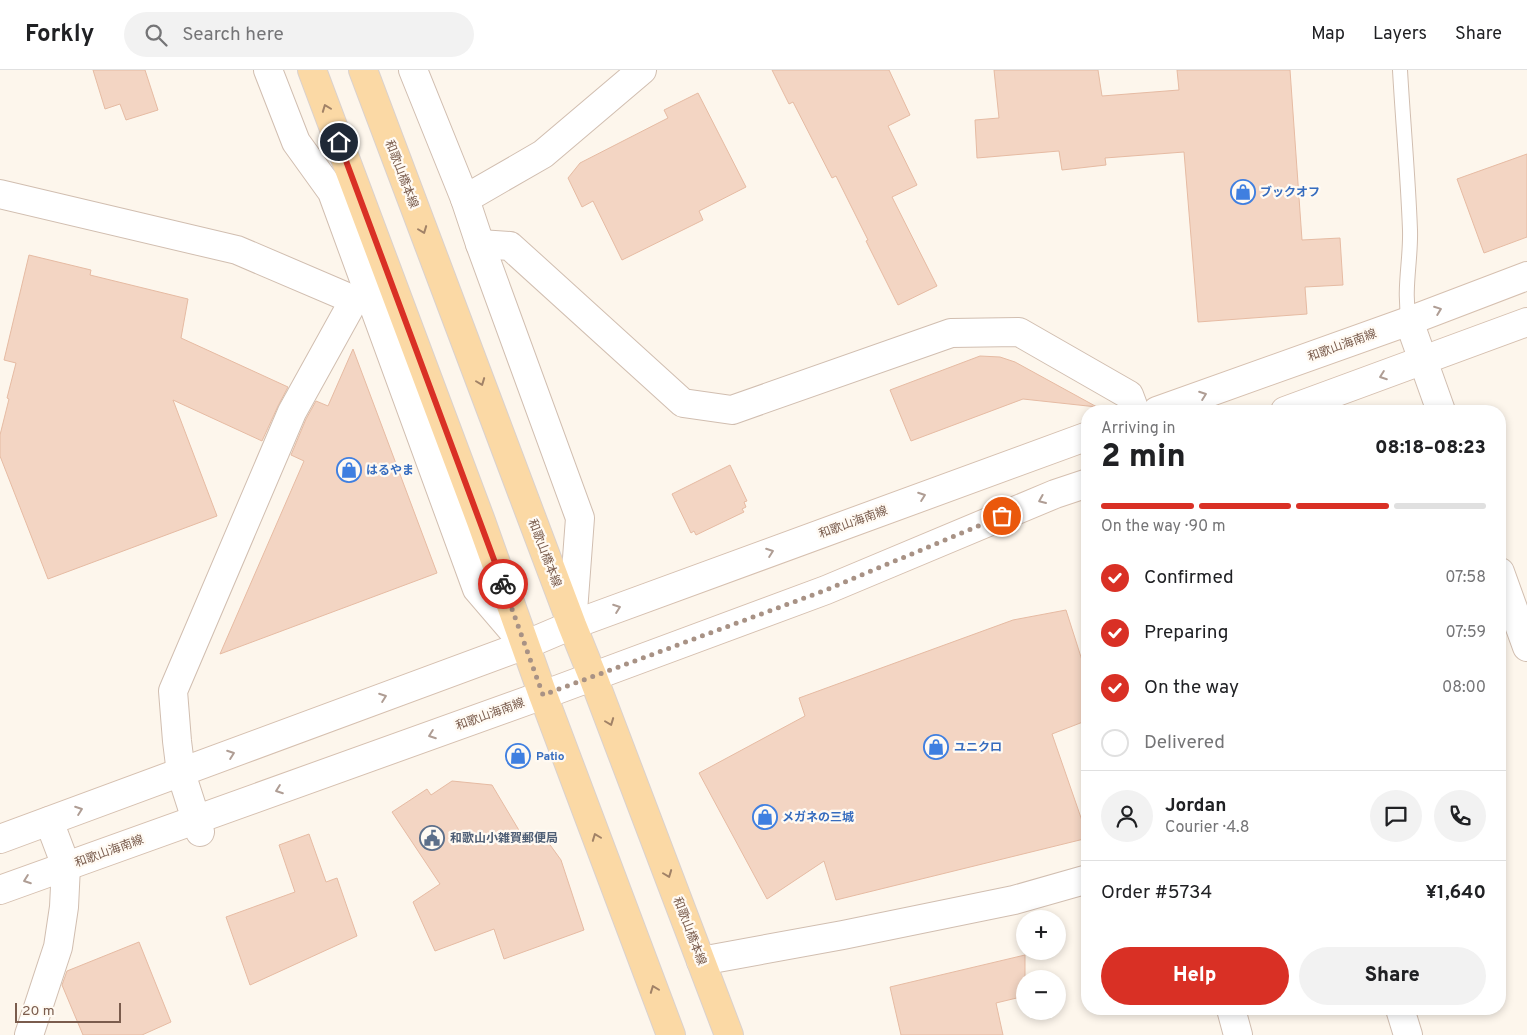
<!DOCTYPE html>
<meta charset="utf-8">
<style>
:root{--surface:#fff;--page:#f2f2f2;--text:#202124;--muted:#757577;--line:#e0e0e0;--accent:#d93025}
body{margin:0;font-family:Overpass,"Noto Sans JP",sans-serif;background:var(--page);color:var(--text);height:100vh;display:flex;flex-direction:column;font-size:19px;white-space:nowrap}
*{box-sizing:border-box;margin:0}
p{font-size:16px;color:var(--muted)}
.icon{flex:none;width:28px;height:28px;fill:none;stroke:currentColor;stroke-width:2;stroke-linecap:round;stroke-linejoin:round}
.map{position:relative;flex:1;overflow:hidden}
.drawer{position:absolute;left:1081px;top:335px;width:425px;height:610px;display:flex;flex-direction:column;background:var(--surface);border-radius:20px;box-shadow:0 2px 8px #0003}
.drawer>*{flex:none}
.tools{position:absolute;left:1016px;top:840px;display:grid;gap:10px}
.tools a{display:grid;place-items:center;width:50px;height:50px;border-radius:50%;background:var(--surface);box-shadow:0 2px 8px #0003;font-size:25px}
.scale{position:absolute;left:15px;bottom:12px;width:106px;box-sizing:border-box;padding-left:5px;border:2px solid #7a5c4d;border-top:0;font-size:14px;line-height:18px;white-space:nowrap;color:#7a5c4d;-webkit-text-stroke:4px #fffaf3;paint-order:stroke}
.pin{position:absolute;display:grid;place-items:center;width:42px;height:42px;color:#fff;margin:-21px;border:2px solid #fff;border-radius:50%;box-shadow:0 1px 5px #0007}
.courier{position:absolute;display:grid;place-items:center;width:50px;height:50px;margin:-25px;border:4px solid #d93025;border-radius:50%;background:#fff;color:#222;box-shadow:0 1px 6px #0007}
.summary em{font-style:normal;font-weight:800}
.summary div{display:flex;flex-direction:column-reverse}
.summary{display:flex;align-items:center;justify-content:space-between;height:85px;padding:0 20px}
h1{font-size:32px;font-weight:800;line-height:38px}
.bar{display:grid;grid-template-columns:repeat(4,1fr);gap:8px 5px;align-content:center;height:60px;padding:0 20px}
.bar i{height:6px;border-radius:4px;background:var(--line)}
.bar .selected{background:var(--accent)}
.bar p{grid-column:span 4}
.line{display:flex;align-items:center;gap:12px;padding:0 20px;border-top:1px solid var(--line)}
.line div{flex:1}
.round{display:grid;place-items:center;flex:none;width:52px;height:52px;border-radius:26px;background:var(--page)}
ol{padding:0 20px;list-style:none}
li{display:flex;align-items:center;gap:15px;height:55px}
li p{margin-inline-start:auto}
li .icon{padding:5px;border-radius:50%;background:var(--accent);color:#fff;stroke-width:4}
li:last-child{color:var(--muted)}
li i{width:28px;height:28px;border:2px solid var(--line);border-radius:50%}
.cta{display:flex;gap:10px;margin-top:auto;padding:10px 20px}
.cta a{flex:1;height:58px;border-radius:30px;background:var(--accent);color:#fff;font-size:20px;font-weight:800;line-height:58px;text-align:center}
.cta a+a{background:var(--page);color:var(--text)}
header{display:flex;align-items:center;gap:30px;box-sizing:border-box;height:70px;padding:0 25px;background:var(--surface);border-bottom:1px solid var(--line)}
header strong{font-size:24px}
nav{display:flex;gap:28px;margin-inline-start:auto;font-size:18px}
.search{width:350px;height:45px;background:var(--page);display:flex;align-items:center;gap:12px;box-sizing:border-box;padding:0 18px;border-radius:28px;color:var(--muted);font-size:19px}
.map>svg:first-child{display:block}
.building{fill:#f3d5c3;stroke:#e6bba3}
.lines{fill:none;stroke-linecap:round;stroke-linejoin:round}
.lane-casing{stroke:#d1beb0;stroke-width:16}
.street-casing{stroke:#d1beb0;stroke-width:30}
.secondary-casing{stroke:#d6c0b0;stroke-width:30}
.primary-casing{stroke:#dad1cd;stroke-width:30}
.lane{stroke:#fff;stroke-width:14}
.street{stroke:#fff;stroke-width:28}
.secondary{stroke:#fff;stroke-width:28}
.primary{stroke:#fbd9a5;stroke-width:28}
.oneway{stroke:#a18267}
.oneway2{stroke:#af9d94}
.done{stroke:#a89285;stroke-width:5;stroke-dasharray:0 9}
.route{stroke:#d93025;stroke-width:6}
.labels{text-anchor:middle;stroke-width:4.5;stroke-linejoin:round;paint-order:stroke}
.street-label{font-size:12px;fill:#7a5c4d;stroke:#fffaf3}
.shop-label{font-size:12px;font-weight:bold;fill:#366cbe;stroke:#fffaf3;text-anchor:start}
.service-label{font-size:12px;font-weight:bold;fill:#4e5e75;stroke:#fffaf3;text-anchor:start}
</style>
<header>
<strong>Forkly</strong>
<div class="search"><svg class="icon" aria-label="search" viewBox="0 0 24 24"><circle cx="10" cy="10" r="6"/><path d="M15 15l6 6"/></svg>Search here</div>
<nav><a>Map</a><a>Layers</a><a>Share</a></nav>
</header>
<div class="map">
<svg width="1527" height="965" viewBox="0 0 1527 965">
<rect width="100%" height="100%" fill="#fdf6ec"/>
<g class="building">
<path d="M93,0H145L158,40L126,50L120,34L105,39Z"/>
<path d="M772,0H889L910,45L888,56L917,115L892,127L937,216L898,235L866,171L868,170L836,106L832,108L793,32L789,34Z"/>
<path d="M994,0H1098L1102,26L1179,20L1177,0H1290L1302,170L1340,168L1343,215L1305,217L1307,244L1198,252L1184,82L1105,88L1106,95L1062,100L1059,81L977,88L975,50L999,48Z"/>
<path d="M698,23L746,117L699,141L703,150L622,190L593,131L582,137L568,108L580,93L668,48L664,40Z"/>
<path d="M1527,84V167L1484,183L1457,109Z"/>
<path d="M29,185L91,200L90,205L188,229L181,268L288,317L278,336L262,371L173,330L217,446L48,509L0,386V365L9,329L7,328L16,293L4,290Z"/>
<path d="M353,279L437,503L220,584L304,391L291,385L306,349L316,331L328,336Z"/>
<path d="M980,286L1000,287L1015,292L1097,337L1023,329L911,371L890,320Z"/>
<path d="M730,395L747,431L744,432L746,437L742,439L744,442L696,465L694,461L691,463L672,424Z"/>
<path d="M1066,540L1088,609V650L1052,664L1088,768L836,830L824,791L767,829L699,703L805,646L799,628L1013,550Z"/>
<path d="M452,711L492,715L523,767L548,772L561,790L584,860L504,889L494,859L435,881L413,832L440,814L392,742L427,719L431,725Z"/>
<path d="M309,764L326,812L337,808L357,866L250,915L226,847L295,822L279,775Z"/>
<path d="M139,872L171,952L142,965H83L62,915L67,901Z"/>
<path d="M1025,885V926L996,933L1003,965H901L890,917Z"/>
</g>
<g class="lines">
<defs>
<path id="lane" d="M1400,0C1403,53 1408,106 1410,160C1411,190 1403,220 1409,251"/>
<g id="street">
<path d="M268,0L296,72L332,122L477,519L525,575"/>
<path d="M413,0L465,129L480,174L580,448L572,555"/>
<path d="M0,124L237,180L354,230L369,222"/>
<path d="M465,129L543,84L642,0"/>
<path d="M480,174L510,176L683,333L732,340L951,263L1019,262L1129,325L1135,341"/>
<path d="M1409,251L1441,341"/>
<path d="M1500,502L1527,577"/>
<path d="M200,762L181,703L177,671L173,621L292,342L354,230"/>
<path d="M701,891L843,865L1014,830L1088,809"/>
<path d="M1231,939L1238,965"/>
<path d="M1400,939L1408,965"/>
<path d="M29,965L58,877L64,837L66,796L49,751"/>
</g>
<g id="secondary">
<path d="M1157,341L1409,251L1527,206"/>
<path d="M1285,341L1527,252"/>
<path d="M0,769L525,575L572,555L1088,366"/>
<path d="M0,820L543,625L826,520L1055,424L1088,413"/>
</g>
<g id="primary">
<path d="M312,0L481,451L543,625L671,965"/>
<path d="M363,0L572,555L593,607L729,965"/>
</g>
</defs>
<use href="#lane" class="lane-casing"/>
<use href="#street" class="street-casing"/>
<use href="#secondary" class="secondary-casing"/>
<use href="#primary" class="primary-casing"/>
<use href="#lane" class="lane"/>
<use href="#street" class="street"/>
<use href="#secondary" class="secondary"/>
<use href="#primary" class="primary"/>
</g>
<defs><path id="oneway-chevron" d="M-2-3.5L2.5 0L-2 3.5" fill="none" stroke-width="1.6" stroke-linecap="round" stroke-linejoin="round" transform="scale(1.25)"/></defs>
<g class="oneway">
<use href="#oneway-chevron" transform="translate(326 38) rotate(-111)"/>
<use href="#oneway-chevron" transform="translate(423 160) rotate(69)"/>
<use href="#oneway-chevron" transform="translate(481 312) rotate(69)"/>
<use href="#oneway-chevron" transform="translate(610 652) rotate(69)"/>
<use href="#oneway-chevron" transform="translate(596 767) rotate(-111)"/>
<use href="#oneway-chevron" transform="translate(668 804) rotate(69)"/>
<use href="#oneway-chevron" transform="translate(654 919) rotate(-111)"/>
</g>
<g class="oneway2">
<use href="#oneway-chevron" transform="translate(1438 240) rotate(-21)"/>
<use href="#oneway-chevron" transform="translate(1383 306) rotate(160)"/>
<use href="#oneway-chevron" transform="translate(1203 325) rotate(-20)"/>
<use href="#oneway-chevron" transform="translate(922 426) rotate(-20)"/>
<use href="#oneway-chevron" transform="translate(1042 430) rotate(157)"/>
<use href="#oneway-chevron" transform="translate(770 482) rotate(-20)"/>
<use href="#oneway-chevron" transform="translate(617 538) rotate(-20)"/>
<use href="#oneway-chevron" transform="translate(383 627) rotate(-20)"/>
<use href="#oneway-chevron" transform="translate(432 665) rotate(160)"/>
<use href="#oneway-chevron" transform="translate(231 684) rotate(-20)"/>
<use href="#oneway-chevron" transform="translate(279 720) rotate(160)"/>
<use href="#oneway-chevron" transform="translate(79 740) rotate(-20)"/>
<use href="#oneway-chevron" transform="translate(27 810) rotate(160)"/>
</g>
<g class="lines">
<path class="done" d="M503,514L543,625L826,520L1002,446"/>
<path class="route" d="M339,72L503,514"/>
</g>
<defs>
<symbol id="shop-ring" viewBox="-11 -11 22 22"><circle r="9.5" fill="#fffaf3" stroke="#3f7fe0" stroke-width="1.5"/><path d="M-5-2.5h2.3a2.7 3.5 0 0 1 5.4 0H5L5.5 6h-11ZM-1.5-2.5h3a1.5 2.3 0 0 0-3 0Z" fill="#3f7fe0"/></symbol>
<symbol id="civic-ring" viewBox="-11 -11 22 22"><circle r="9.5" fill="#fffaf3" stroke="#5c6f8a" stroke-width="1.5"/><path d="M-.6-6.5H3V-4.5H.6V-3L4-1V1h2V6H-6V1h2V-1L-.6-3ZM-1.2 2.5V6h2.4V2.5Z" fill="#5c6f8a"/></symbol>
</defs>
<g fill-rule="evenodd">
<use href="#shop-ring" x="1229" y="108" width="28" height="28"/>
<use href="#shop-ring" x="335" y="386" width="28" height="28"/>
<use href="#shop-ring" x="922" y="663" width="28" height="28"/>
<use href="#shop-ring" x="504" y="672" width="28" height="28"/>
<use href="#shop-ring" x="751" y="733" width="28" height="28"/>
<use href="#civic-ring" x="418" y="754" width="28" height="28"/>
</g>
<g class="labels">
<g class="street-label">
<text transform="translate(402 104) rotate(69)" y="4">和歌山橋本線</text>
<text transform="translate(1342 275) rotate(-20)" y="4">和歌山海南線</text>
<text transform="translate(853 452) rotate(-20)" y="4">和歌山海南線</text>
<text transform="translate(545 483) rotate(69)" y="4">和歌山橋本線</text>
<text transform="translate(490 644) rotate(-20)" y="4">和歌山海南線</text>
<text transform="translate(109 781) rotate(-20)" y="4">和歌山海南線</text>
<text transform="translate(690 861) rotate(69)" y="4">和歌山橋本線</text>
</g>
<g class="shop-label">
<text x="1260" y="126">ブックオフ</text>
<text x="366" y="404">はるやま</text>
<text x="954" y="681">ユニクロ</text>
<text x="536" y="690">Patio</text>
<text x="782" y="751">メガネの三城</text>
</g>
<g class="service-label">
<text x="450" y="772">和歌山小雑賀郵便局</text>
</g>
</g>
</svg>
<div class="tools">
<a>+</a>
<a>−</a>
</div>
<div class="scale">20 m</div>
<div class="pin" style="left:1002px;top:446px;background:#ea580c"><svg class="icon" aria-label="bag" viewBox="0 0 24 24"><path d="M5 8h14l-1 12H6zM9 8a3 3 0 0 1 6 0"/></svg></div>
<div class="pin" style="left:339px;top:72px;background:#1f2937"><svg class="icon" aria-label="home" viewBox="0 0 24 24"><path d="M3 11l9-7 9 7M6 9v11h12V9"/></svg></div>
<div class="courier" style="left:503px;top:514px"><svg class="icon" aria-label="bike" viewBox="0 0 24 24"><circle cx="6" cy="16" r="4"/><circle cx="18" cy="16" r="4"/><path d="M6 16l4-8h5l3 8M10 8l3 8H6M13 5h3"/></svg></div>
<section class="drawer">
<div class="summary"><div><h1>2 min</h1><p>Arriving in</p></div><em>08:18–08:23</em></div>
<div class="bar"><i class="selected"></i><i class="selected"></i><i class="selected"></i><i></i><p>On the way · 90 m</p></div>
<ol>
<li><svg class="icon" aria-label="check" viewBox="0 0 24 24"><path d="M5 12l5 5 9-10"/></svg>Confirmed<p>07:58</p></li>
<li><svg class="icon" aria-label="check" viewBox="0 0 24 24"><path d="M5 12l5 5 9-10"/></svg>Preparing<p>07:59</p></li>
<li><svg class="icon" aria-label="check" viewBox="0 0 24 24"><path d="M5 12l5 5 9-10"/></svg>On the way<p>08:00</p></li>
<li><i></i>Delivered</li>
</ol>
<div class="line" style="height:90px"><a class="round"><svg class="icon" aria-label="person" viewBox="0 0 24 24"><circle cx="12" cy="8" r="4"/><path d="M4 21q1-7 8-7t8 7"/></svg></a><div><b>Jordan</b><p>Courier · 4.8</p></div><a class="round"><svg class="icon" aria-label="chat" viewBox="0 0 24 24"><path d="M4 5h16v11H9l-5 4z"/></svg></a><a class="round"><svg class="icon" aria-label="phone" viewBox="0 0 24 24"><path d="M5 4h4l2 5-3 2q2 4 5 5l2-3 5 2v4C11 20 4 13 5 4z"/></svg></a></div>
<div class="line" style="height:65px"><div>Order #5734</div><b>¥1,640</b></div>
<div class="cta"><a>Help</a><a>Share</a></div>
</section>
</div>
